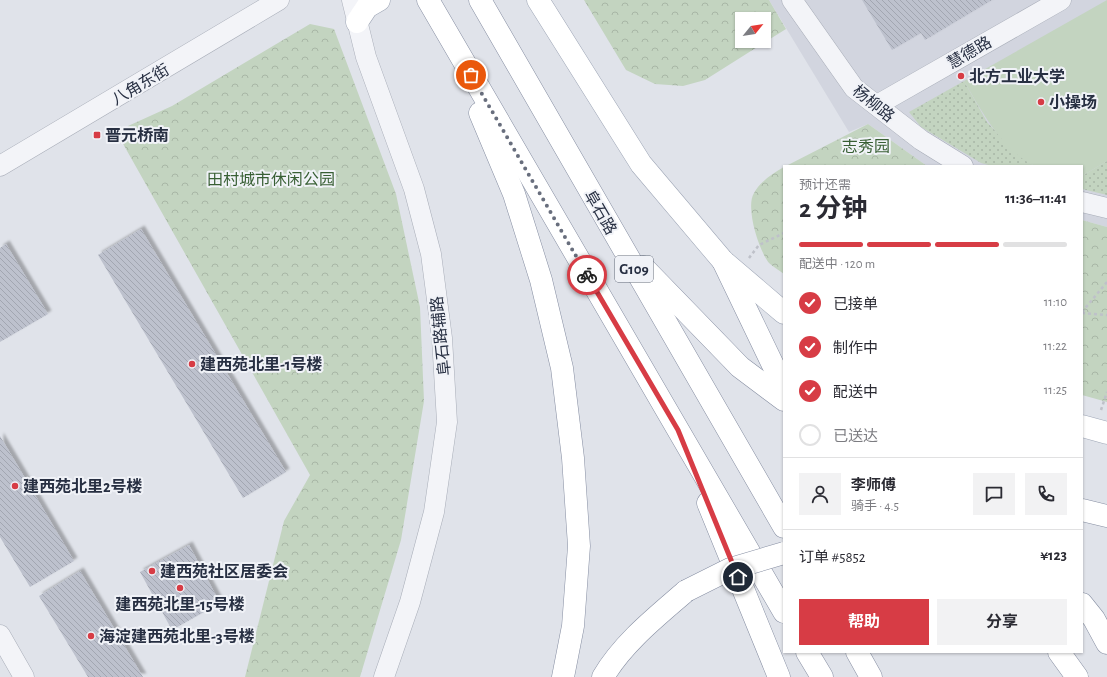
<!DOCTYPE html>
<html lang="zh">
<meta charset="utf-8">
<style>
:root{--surface:#fff;--page:#f2f2f3;--text:#2b2b33;--muted:#7c7c81;--line:#e1e1e2;--accent:#d73c45}
body{margin:0;font-family:"Alegreya Sans","Noto Sans SC",sans-serif;background:var(--page);color:var(--text);height:100vh;display:flex;flex-direction:column;font-size:15px;white-space:nowrap}
*{box-sizing:border-box;margin:0}
p{font-size:13px;color:var(--muted)}
.icon{flex:none;width:22px;height:22px;fill:none;stroke:currentColor;stroke-width:2;stroke-linecap:round;stroke-linejoin:round}
.map{position:relative;flex:1;overflow:hidden}
.details{position:absolute;left:783px;top:165px;width:300px;height:488px;display:flex;flex-direction:column;background:var(--surface);border-radius:0px;box-shadow:0 1px 3px #0004}
.details>*{flex:none}
.needle{width:26px;rotate:60deg}
.tools{position:absolute;left:735px;top:12px;display:grid;gap:8px}
.tools a{display:grid;place-items:center;width:36px;height:36px;border-radius:0px;background:var(--surface);box-shadow:0 1px 3px #0004;font-size:20px}
.pin{position:absolute;display:grid;place-items:center;width:34px;height:34px;color:#fff;margin:-17px;border:2px solid #fff;border-radius:50%;box-shadow:0 1px 4px #0007}
.courier{position:absolute;display:grid;place-items:center;width:40px;height:40px;margin:-20px;border:3px solid #d73c45;border-radius:50%;background:#fff;color:#222;box-shadow:0 1px 5px #0007}
.headline em{font-style:normal;font-weight:700}
.headline div{display:flex;flex-direction:column-reverse}
.headline{display:flex;align-items:center;justify-content:space-between;height:68px;padding:0 16px}
h1{font-size:26px;font-weight:700;line-height:30px}
.bar{display:grid;grid-template-columns:repeat(4,1fr);gap:6px 4px;align-content:center;height:48px;padding:0 16px}
.bar i{height:5px;border-radius:3px;background:var(--line)}
.bar .active{background:var(--accent)}
.bar p{grid-column:span 4}
.line{display:flex;align-items:center;gap:10px;padding:0 16px;border-top:1px solid var(--line)}
.line div{flex:1}
.round{display:grid;place-items:center;flex:none;width:42px;height:42px;border-radius:0px;background:var(--page)}
ol{padding:0 16px;list-style:none}
li{display:flex;align-items:center;gap:12px;height:44px}
li p{margin-inline-start:auto}
li .icon{padding:4px;border-radius:50%;background:var(--accent);color:#fff;stroke-width:4}
li:last-child{color:var(--muted)}
li i{width:22px;height:22px;border:2px solid var(--line);border-radius:50%}
.cta{display:flex;gap:8px;margin-top:auto;padding:8px 16px}
.cta a{flex:1;height:46px;border-radius:0px;background:var(--accent);color:#fff;font-size:16px;font-weight:700;line-height:46px;text-align:center}
.cta a+a{background:var(--page);color:var(--text)}
.map>svg:first-child{display:block}
.built{fill:#d2d5df}
.grass{fill:url(#grass-dots)}
.forest{fill:url(#forest-crowns);fill-rule:evenodd}
.pitch{fill:#c3d4c0}
.building{fill:url(#building-back-hatch);filter:url(#shadow)}
.lines{fill:none;stroke-linecap:round;stroke-linejoin:round}
.minor-casing{stroke:#a8adb8;stroke-width:21}
.major-casing{stroke:#9ea6b6;stroke-width:23}
.highway-casing{stroke:#868ea2;stroke-width:23}
.path{stroke:#bec1c9;stroke-width:2.5;stroke-dasharray:3 3;stroke-linecap:butt}
.minor{stroke:#f3f4f8;stroke-width:20}
.major{stroke:#fff;stroke-width:22}
.highway{stroke:#fff;stroke-width:22}
.highway-bridge-casing{stroke:#868ea2;stroke-width:23;stroke-linecap:butt}
.highway-bridge{stroke:#fff;stroke-width:22}
.done{stroke:#686e7d;stroke-width:4;stroke-dasharray:0 7.2}
.route{stroke:#d73c45;stroke-width:5}
.poi-dot{fill:#d73c45;stroke:#f0f2f7;stroke-width:1.5}
.labels{text-anchor:middle;stroke-width:4;stroke-linejoin:round;paint-order:stroke}
.shield{fill:#f0f2f7;stroke:#636a78;stroke-width:1}
.shield-label{font-size:15px;font-weight:bold;fill:#272f42}
.street-label{font-size:16px;fill:#272f42;stroke:#f0f2f7}
.poi-label{font-size:16px;font-weight:bold;fill:#272f42;stroke:#f0f2f7;text-anchor:start}
.park-label{font-size:16px;fill:#385f34;stroke:#f0f2f7}
</style>
<div class="map">
<svg width="1107" height="677" viewBox="0 0 1107 677">
<defs>
<pattern id="grass-dots" width="8" height="8" patternUnits="userSpaceOnUse"><rect width="8" height="8" fill="#c3d4c0"/><path d="M2 2h.1M6 6h.1" fill="none" stroke="#a8b6a6" stroke-width="1.8" stroke-linecap="round"/></pattern>
<pattern id="forest-crowns" width="20" height="18" patternUnits="userSpaceOnUse"><rect width="20" height="18" fill="#c3d4c0"/><path d="M2 6a3 3 0 1 1 6 0M12 15a3 3 0 1 1 6 0" fill="none" stroke="#a8b6a6"/></pattern>
<pattern id="building-back-hatch" width="6" height="6" patternUnits="userSpaceOnUse"><rect width="6" height="6" fill="#bdc1cd"/><path d="M-1 5l2 2M0 0l6 6M5-1l2 2" fill="none" stroke="#a2a6b1"/></pattern>
<filter id="shadow"><feDropShadow dx="3.5" dy="-3.5" stdDeviation="1" flood-color="#0004"/></filter>
</defs>
<rect width="100%" height="100%" fill="#e0e3ea"/>
<path class="built" d="M769,0H1107V227L1082,220V166H927L868,124L849,132Z"/>
<g class="grass">
<path d="M964,81L987,122L1011,148L1034,166H992L981,163L921,127L909,112Z"/>
<path d="M1107,161V195L1082,189V176Z"/>
</g>
<g class="forest">
<path d="M584,0H769L786,29L705,80L683,86L655,84L626,70ZM742,19H764V41H742Z"/>
<path d="M310,24L334,29L396,194L420,307L424,401L401,540L360,677H245L284,521L310,475L122,142L128,126L172,106Z"/>
<path d="M868,124L927,166H786Z"/>
<path d="M784,167V274C779,270 773,267 769,263C759,251 745,207 754,193C760,182 773,173 784,167Z"/>
<path d="M1082,220L1107,227V402L1082,395Z"/>
</g>
<path class="pitch" d="M1107,0V161L1082,176V166C1073,166 1040,168 1033,165C1003,151 980,109 964,81Z"/>
<g class="building">
<path d="M862,0H992L925,40L921,33L892,50Z"/>
<path d="M141,229L286,472L243,498L98,255Z"/>
<path d="M6,244L48,314L0,342V248Z"/>
<path d="M0,436L74,561L30,587L0,537Z"/>
<path d="M189,545L220,603L172,630L140,572Z"/>
<path d="M80,571L143,677H88L39,596Z"/>
</g>
<g class="lines">
<defs>
<g id="minor">
<path d="M352,0L366,57L414,189L431,254L442,338L447,422L434,512L410,602L384,677"/>
<path d="M792,0L854,88L921,140L963,166"/>
<path d="M877,105L1061,0"/>
<path d="M0,166L279,0"/>
<path d="M1082,202L1107,208"/>
<path d="M0,635L24,677"/>
</g>
<g id="major">
<path d="M538,0L641,164L723,261L784,313"/>
<path d="M357,22L367,7L379,0"/>
<path d="M1082,426L1107,433"/>
</g>
<g id="highway">
<path d="M428,0L784,612"/>
<path d="M480,0L784,527"/>
<path d="M480,113L514,194L541,280L562,368L573,458L579,546L573,626L563,677"/>
<path d="M723,261L784,388"/>
<path d="M643,267L740,367L784,400"/>
<path d="M708,503L779,677"/>
<path d="M1082,510L1107,516"/>
<path d="M1082,604L1094,619L1107,643"/>
<path d="M807,652L822,677"/>
<path d="M857,652L871,677"/>
<path d="M1059,652L1077,677"/>
<path d="M603,677C623,643 656,617 686,591"/>
</g>
</defs>
<use href="#minor" class="minor-casing"/>
<use href="#major" class="major-casing"/>
<use href="#highway" class="highway-casing"/>
<g class="path">
<path d="M749,258L759,245L784,233"/>
<path d="M1082,312L1107,282"/>
<path d="M1082,313L1107,315"/>
<path d="M1101,410L1107,392"/>
</g>
<use href="#minor" class="minor"/>
<use href="#major" class="major"/>
<use href="#highway" class="highway"/>
<defs>
<path id="highway-bridge" d="M686,591L730,569L784,553"/>
</defs>
<use href="#highway-bridge" class="highway-bridge-casing"/>
<use href="#highway-bridge" class="highway-bridge"/>
</g>
<g class="lines">
<path class="done" d="M471,75L587,275"/>
<path class="route" d="M587,275L678,430L738,577"/>
</g>
<g class="poi-dot">
<circle cx="961" cy="76" r="4"/>
<circle cx="1041" cy="102" r="4"/>
<rect x="93" y="131" width="8" height="8" rx="2"/>
<circle cx="192" cy="364" r="4"/>
<circle cx="15" cy="486" r="4"/>
<circle cx="152" cy="571" r="4"/>
<circle cx="180" cy="588" r="4"/>
<circle cx="91" cy="636" r="4"/>
</g>
<g class="labels">
<rect class="shield" x="615" y="256" width="38" height="26" rx="3"/>
<g class="shield-label">
<text x="634" y="274">G109</text>
</g>
<g class="street-label">
<text transform="translate(969 52) rotate(-30)" y="6">慧德路</text>
<text transform="translate(140 84) rotate(-31)" y="6">八角东街</text>
<text transform="translate(874 103) rotate(39)" y="6">杨柳路</text>
<text transform="translate(601 212) rotate(60)" y="6">阜石路</text>
<text transform="translate(440 336) rotate(-96)" y="6">阜石路辅路</text>
</g>
<g class="poi-label">
<text x="969" y="82">北方工业大学</text>
<text x="1049" y="108">小操场</text>
<text x="105" y="141">晋元桥南</text>
<text x="200" y="370">建西苑北里-1号楼</text>
<text x="23" y="492">建西苑北里2号楼</text>
<text x="160" y="577">建西苑社区居委会</text>
<text x="180" y="610" text-anchor="middle">建西苑北里-15号楼</text>
<text x="99" y="642">海淀建西苑北里-3号楼</text>
</g>
<g class="park-label">
<text x="866" y="152">志秀园</text>
<text x="271" y="185">田村城市休闲公园</text>
</g>
</g>
</svg>
<div class="tools">
<a><svg class="needle" viewBox="-14 -14 28 28"><path d="M0-13l5 13h-10z" fill="#e53935"/><path d="M0 13l5-13h-10z" fill="#7c7c81"/></svg></a>
</div>
<div class="pin" style="left:471px;top:75px;background:#ea580c"><svg class="icon" aria-label="bag" viewBox="0 0 24 24"><path d="M5 8h14l-1 12H6zM9 8a3 3 0 0 1 6 0"/></svg></div>
<div class="pin" style="left:738px;top:577px;background:#1f2937"><svg class="icon" aria-label="home" viewBox="0 0 24 24"><path d="M3 11l9-7 9 7M6 9v11h12V9"/></svg></div>
<div class="courier" style="left:587px;top:275px"><svg class="icon" aria-label="bike" viewBox="0 0 24 24"><circle cx="6" cy="16" r="4"/><circle cx="18" cy="16" r="4"/><path d="M6 16l4-8h5l3 8M10 8l3 8H6M13 5h3"/></svg></div>
<section class="details">
<div class="headline"><div><h1>2 分钟</h1><p>预计还需</p></div><em>11:36–11:41</em></div>
<div class="bar"><i class="active"></i><i class="active"></i><i class="active"></i><i></i><p>配送中 · 120 m</p></div>
<ol>
<li><svg class="icon" aria-label="check" viewBox="0 0 24 24"><path d="M5 12l5 5 9-10"/></svg>已接单<p>11:10</p></li>
<li><svg class="icon" aria-label="check" viewBox="0 0 24 24"><path d="M5 12l5 5 9-10"/></svg>制作中<p>11:22</p></li>
<li><svg class="icon" aria-label="check" viewBox="0 0 24 24"><path d="M5 12l5 5 9-10"/></svg>配送中<p>11:25</p></li>
<li><i></i>已送达</li>
</ol>
<div class="line" style="height:72px"><a class="round"><svg class="icon" aria-label="person" viewBox="0 0 24 24"><circle cx="12" cy="8" r="4"/><path d="M4 21q1-7 8-7t8 7"/></svg></a><div><b>李师傅</b><p>骑手 · 4.5</p></div><a class="round"><svg class="icon" aria-label="chat" viewBox="0 0 24 24"><path d="M4 5h16v11H9l-5 4z"/></svg></a><a class="round"><svg class="icon" aria-label="phone" viewBox="0 0 24 24"><path d="M5 4h4l2 5-3 2q2 4 5 5l2-3 5 2v4C11 20 4 13 5 4z"/></svg></a></div>
<div class="line" style="height:52px"><div>订单 #5852</div><b>¥123</b></div>
<div class="cta"><a>帮助</a><a>分享</a></div>
</section>
</div>
